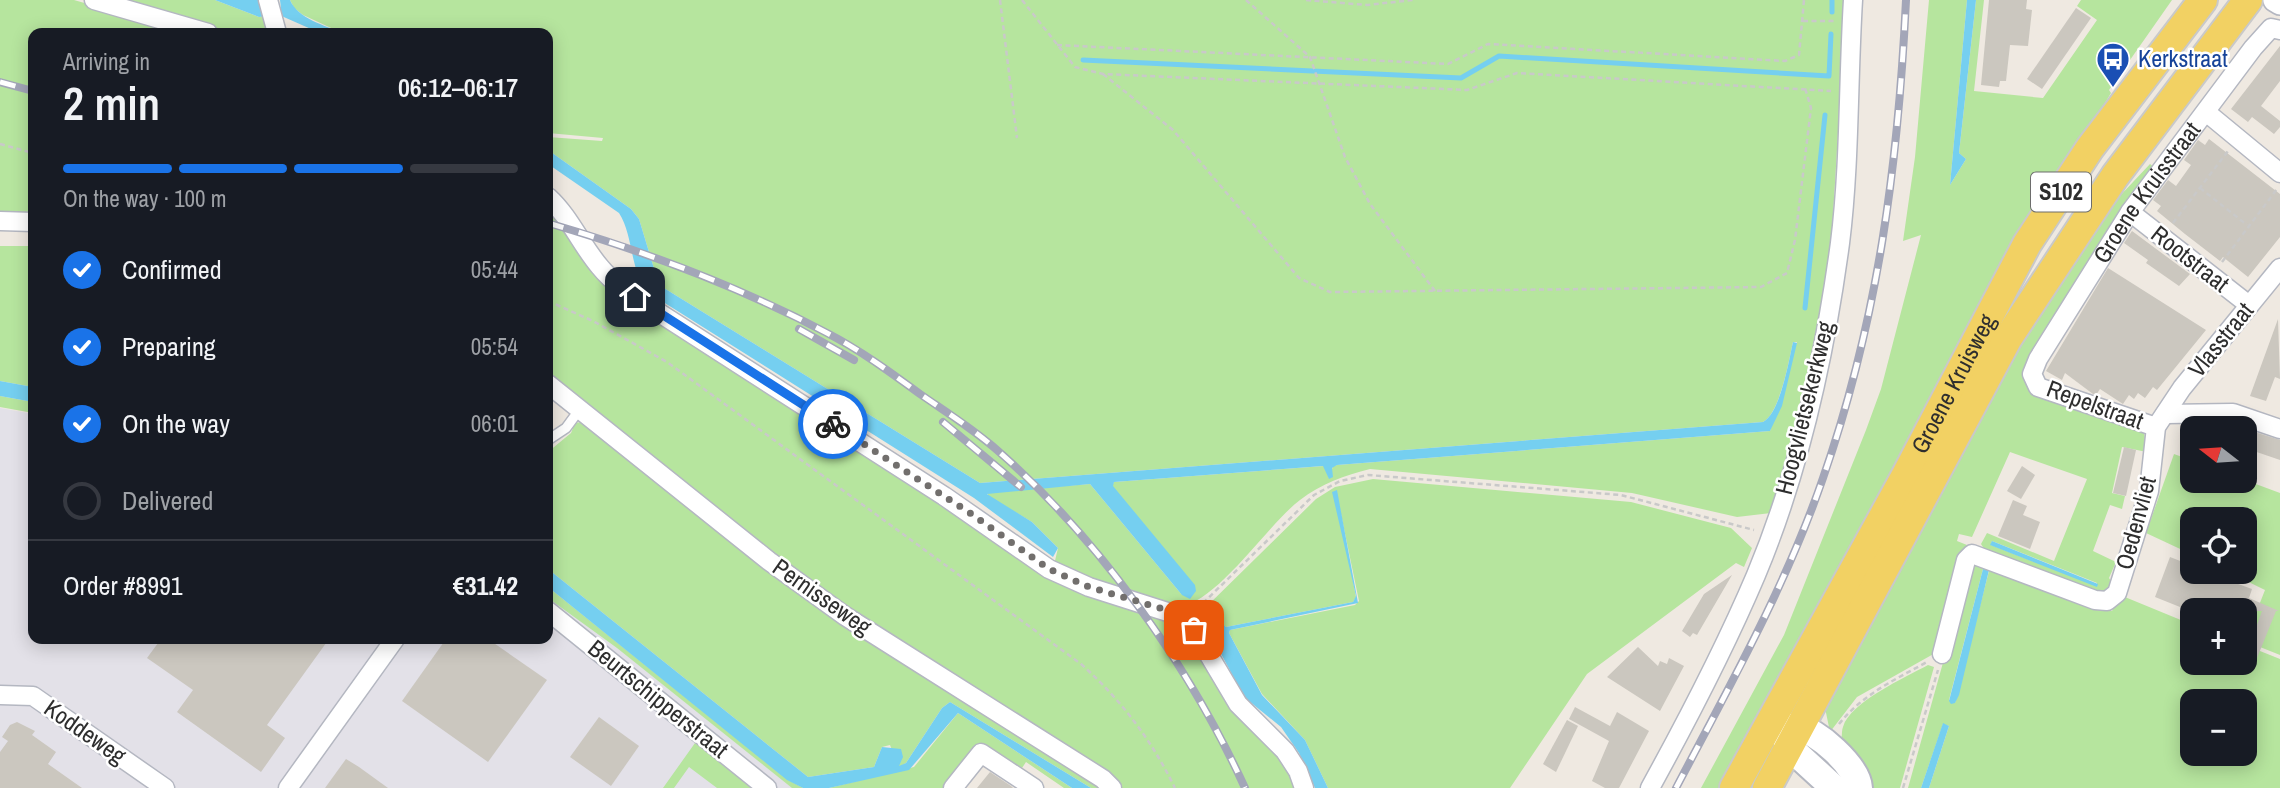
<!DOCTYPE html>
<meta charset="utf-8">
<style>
:root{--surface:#171b24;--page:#242831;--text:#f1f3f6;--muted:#9ea1a6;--line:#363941;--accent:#1a73e8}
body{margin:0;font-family:"Archivo Narrow",sans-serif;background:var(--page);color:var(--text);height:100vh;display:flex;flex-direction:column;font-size:26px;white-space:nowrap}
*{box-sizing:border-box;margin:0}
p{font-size:23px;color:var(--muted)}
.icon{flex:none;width:38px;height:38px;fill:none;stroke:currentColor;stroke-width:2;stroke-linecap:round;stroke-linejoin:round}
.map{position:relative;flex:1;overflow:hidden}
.sheet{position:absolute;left:28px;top:28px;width:525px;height:616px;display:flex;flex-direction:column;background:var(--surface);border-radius:14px;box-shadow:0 4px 18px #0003}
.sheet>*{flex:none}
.needle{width:46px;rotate:287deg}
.buttons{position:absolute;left:2180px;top:416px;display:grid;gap:14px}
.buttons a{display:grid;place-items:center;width:77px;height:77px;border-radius:14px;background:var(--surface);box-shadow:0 4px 18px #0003;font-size:35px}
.pin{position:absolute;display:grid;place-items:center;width:60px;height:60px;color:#fff;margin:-30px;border-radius:14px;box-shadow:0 4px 10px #0006}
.courier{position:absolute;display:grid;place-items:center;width:70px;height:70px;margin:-35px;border:5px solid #1a73e8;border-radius:50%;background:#fff;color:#222;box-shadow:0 2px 9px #0007}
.head em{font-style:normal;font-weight:600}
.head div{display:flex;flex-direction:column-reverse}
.head{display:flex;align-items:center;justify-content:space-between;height:119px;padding:0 35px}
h1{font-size:46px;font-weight:600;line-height:52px}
.bar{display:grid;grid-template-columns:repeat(4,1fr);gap:10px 7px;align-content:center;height:84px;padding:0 35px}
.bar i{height:9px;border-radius:5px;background:var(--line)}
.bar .on{background:var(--accent)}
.bar p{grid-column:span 4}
.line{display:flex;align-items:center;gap:18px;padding:0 35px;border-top:2px solid var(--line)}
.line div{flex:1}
ol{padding:0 35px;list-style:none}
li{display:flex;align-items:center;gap:21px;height:77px}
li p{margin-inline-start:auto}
li .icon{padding:7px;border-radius:50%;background:var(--accent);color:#fff;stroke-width:4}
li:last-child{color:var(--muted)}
li i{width:38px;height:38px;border:4px solid var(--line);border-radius:50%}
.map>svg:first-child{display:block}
.industrial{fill:#e3e1e8}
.green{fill:#b6e59e;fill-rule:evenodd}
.water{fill:#75cff0}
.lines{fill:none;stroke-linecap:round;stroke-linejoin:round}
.stream{stroke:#75cff0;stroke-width:5}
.building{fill:#cbc7bf}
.service-casing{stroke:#b4b7c1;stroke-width:12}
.minor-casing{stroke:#b4b7c1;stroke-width:21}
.tertiary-casing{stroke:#b4b7c1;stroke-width:26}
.secondary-casing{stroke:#b4b7c1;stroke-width:30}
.primary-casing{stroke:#c9c9c9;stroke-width:32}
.path{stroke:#c9c9c9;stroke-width:2.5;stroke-dasharray:5 3.5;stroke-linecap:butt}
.service{stroke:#fff;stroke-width:9}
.minor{stroke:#fff;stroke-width:18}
.tertiary{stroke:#fff;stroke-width:23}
.secondary{stroke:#fff;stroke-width:26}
.primary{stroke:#f2d163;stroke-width:28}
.rail-casing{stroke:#a3a6b8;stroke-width:8}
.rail{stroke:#fff;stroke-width:5;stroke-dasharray:16;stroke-linecap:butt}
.done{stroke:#726f6d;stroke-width:7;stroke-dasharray:0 12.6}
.route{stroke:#1a73e8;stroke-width:9}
.labels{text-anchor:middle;stroke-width:5;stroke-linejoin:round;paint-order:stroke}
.shield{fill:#fff;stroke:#6d6d6d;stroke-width:2}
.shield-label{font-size:23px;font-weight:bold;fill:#2e2e2e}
.transit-label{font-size:24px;fill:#164399;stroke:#fff;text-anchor:start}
.street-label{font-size:24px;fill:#2e2e2e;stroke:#fff}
</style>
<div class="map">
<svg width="2280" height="788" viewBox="0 0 2280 788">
<rect width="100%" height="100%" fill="#efe9e1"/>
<path class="industrial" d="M0,408L33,414V639H548V587L787,779L803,788H0Z"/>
<g class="green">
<path d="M0,0H74L188,33H33V217L0,216Z"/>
<path d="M113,0H215L259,17L267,14L270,30L267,33H228Z"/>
<path d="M290,0H1846L1831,249L1816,337L1775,507L1771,513L1737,517L1632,493L1370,469C1345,475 1321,484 1300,500C1268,524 1218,602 1179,607L1088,581L1054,565L1058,548L1032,522L988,496V492L1090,484L1182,595L1112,486L1114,482L1324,466L1329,478L1333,466L1337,465L1770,431L1797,342H1793C1789,360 1780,413 1763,422L980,483L659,285L639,219L631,209L548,150V137L602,141L603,138L548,133V33H342L303,15L294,8Z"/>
<path d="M1929,0H1967L1950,185L1966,159L1959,153L1976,0H1984L1974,91L2043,98L2097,20L2077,6L2081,0H2172L2109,90L2111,93L1953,359L1722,788H1701L1784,635L1866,430L1881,389L1921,235L1903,241L1915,157Z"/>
<path d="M2150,164L2155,168L2024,373L2026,385L2033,391L2144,432L2147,452L2122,447L2112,493L2125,496L2122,509L2110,505L2093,551L2116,562L2109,578L2113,584L2101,595L1987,553L1981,544L1987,533L2054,561L2087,479L2010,452L1972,537L1959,534L1957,541L1967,545L1937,652L1857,697L1830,732L1824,703L2005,367L2100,217ZM1992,541L2097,583V586L1991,545Z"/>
<path d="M548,209L562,221L582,251L973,522L1179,624L1279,754L1298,788H1118L815,588L548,378Z"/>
<path d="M0,246H33V387L0,381Z"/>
<path d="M0,396L33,402V413L0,407Z"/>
<path d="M582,422L768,564L1105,788H1091L950,702L942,708L906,763L899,767L890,745L882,747L874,767L808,777L548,569V452L571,433L575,423Z"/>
<path d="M2174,454L2193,461V481L2245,480L2280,493V655L2245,641L2265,590L2228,572H2245V520H2193V555L2146,533Z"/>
<path d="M1373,479L1631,502L1731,528L1752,548L1744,567L1736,563L1587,674L1510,788H1328L1305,740L1262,694L1229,633L1230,630L1355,605L1359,601L1336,490L1356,597L1353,602L1226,627L1202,611L1316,499L1335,487Z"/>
<path d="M1979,562L2112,611L2120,595L2193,625V663H2245V645L2280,659V788H1929L1949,726L1943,724L1921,788H1908L1970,566ZM1983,569L1989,571L1955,703L1949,700ZM2193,702H2245V754H2193Z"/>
<path d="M548,587L787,779L803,788H792L617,648L548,598Z"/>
<path d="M1928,665L1934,667L1900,788H1871L1840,742C1843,736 1841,733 1843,727C1850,702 1906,677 1928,665Z"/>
<path d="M958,713L1072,788H1064L1026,762L1022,768L982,744L949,788H829L914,767Z"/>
<path d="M695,743L752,788H717L689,767L674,788H663Z"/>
</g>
<g class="water">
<path d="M215,0H261L281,8L280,0H290C298,19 325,25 342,33H320L277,14L259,17Z"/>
<path d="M1967,0H1976L1959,153L1966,159L1950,185Z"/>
<path d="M548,150L631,209L639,219L659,285L980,483L1763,422C1780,414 1789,360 1793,342L1797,343L1782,406L1770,431L1337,465L1332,468L1333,477L1329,479L1323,466L1114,482L1113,486L1195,585L1196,591L1190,599L1182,595L1090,484L987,494L1032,522L1058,548L1053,557L974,498L652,295C629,277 635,238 619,213L548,164Z"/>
<path d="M0,381L33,387V402L0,396Z"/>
<path d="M1337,490L1358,603L1230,630L1229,633L1262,695L1305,740L1328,788H1315L1299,753L1281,727L1244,697L1203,620L1206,616L1213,615L1226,627L1353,602L1356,596L1332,492Z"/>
<path d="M1992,541L2098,584L2097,587L1990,545Z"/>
<path d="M548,569L808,777L874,767L882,747L901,749L903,757L899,766L906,763L942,708L950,702L1091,788H1072L958,713L909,770L829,788H803L787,780L548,587Z"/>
<path d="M1983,569L1989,570L1959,695L1955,703L1951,704L1949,701Z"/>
<path d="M1943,723L1949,726L1929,788H1921Z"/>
</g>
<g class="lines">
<g class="stream">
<path d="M1832,12V0"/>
<path d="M1083,60L1461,78L1499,56L1829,76L1831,34"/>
<path d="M1805,308L1825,115"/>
</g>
</g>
<g class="building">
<path d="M1989,0H2027L2026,9L2032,10L2028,46L2010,45L2006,81H2000L1999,87L1981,85Z"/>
<path d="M2076,8L2091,18L2042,89L2027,79Z"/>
<path d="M2280,46V81L2261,106L2280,121V127L2274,134L2252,117L2248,122L2231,109Z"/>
<path d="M2209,139L2280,194V237L2248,277L2223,257L2220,261L2185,234L2157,211L2161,206L2153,200L2168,180L2176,186L2191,165L2184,160L2198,140L2205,145Z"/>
<path d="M2132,231L2190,274L2179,286L2146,263L2148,260L2124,243Z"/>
<path d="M2108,268L2206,330L2157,390L2153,387L2145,398L2138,393L2134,399L2129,395L2123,404L2100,389L2096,395L2093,394L2065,373L2062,380L2046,371Z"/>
<path d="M2278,319L2280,379L2275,377L2266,401L2250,396Z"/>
<path d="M2245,429L2280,440V460L2245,448Z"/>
<path d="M2124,447L2136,450L2126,496L2113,493Z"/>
<path d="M2022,466L2035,475L2021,499L2007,491Z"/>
<path d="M2013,500L2027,506L2023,515L2040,522L2030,549L1998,536Z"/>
<path d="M2170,557L2188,564L2193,572H2205L2252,589L2249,598L2279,611H2276L2257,658L2246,655L2262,611H2190L2155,597Z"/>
<path d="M1732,575L1697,635L1693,633L1690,637L1682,631L1704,594Z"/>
<path d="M161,639H329L267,725L285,738L261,772L177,712L193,690L147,658Z"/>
<path d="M446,639H488L547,680L488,762L402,701Z"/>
<path d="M1638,647L1658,666L1660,661L1667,664L1669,658L1684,666L1660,711L1607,677Z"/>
<path d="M1575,707L1610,726L1617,712L1649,731L1619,788H1605L1592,781L1609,741L1569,719Z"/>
<path d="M599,717L639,746L611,786L570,757Z"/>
<path d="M1567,720L1578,726L1556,772L1543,764Z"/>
<path d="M17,722L35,731L32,735L56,752L48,764L82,788H0V752L8,741L2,737L10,725Z"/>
<path d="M346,759L359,767L388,788H325Z"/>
<path d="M990,772L1011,786L1013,788H977Z"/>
</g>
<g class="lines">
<defs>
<path id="service" d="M548,440L566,428L580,409"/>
<g id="minor">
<path d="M94,0L208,33"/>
<path d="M268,0L277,33"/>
<path d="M2206,112L2280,173"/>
<path d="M548,197C570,217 581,245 600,267C613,283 630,294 647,305L944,496L1049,569L1089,587L1180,616L1194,630L1238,704L1285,751L1298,771L1304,788"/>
<path d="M2130,212L2249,305"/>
<path d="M0,221L33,222"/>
<path d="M548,384L769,561L845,616L1103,779L1112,788"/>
<path d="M2165,414L2233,413L2280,429"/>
<path id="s1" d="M2156,427L2038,387L2032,374L2038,359L2130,212L2253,48L2271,28L2280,30"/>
<path d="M548,611L767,788"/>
<path d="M1942,654L1966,560L1972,554L2095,600L2107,601L2117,593L2149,491L2156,427L2182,388L2280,268"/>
<path d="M0,695L33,696L165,788"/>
<path d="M288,788L395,639"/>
<path d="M953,788L981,753L1034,788"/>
<path d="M1650,788C1688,719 1725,648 1756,575C1800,470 1825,355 1840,243C1850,163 1848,81 1853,0"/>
</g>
<path id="tertiary" d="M2275,0L2280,3"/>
<g id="secondary">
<path d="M1785,727L1787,745L1834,788"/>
<path d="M1779,728C1784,728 1791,726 1796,727C1816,729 1858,767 1859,788"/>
</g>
<g id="primary">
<path id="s2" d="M1734,788L1906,475L2027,244L2090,148L2203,0"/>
<path d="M1767,788L2008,338L2115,176L2248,0"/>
</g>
</defs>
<use href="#service" class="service-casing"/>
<use href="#minor" class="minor-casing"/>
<use href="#tertiary" class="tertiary-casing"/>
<use href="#secondary" class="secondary-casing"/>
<use href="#primary" class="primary-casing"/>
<g class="path">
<path d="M1000,0L1017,138"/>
<path d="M1022,0L1075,67L1103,74L1467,90L1517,73L1831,91"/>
<path d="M1246,0L1310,57L1345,157L1370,204L1435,291"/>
<path d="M1306,0L1367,5L1413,0"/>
<path d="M1803,21H1835"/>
<path d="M1057,45L1448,64L1488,44L1785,61L1799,55L1804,0"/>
<path d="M1103,74L1173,130L1299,278L1330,292L1761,287L1787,273L1795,240L1811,108L1805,88"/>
<path d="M0,144L33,153"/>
<path d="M2200,188L2247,225"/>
<path d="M2173,223L2228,151"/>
<path d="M2222,262L2277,189"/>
<path d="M548,301L593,321L667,362L1081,664C1121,700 1151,739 1175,788"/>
<path d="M1197,609L1314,495L1340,481L1368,475L1621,495L1754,530"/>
<path d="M1839,724C1862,695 1894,680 1927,662"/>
<path d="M1903,788L1938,670"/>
</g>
<use href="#service" class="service"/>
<use href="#minor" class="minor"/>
<use href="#tertiary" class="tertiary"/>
<use href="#secondary" class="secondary"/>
<use href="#primary" class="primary"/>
<defs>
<g id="rail">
<path d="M0,82L33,91"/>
<path d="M548,223C644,251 738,286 827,333C860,350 890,372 920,394C946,412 973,429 997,450C1099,539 1189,665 1245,788"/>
<path d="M799,329L854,360"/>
<path d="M943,422L1021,487"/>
<path d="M1676,788C1729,687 1786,586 1823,478C1878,320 1898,166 1906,0"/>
</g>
</defs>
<use href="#rail" class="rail-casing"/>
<use href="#rail" class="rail"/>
</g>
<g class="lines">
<path class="done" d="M833,424L970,513L1049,569L1089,587L1170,611L1194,630"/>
<path class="route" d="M635,297L833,424"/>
</g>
<defs>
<symbol id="bus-pin" viewBox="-11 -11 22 30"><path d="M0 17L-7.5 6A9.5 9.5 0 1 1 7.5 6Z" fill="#1a4fb4" stroke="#fff"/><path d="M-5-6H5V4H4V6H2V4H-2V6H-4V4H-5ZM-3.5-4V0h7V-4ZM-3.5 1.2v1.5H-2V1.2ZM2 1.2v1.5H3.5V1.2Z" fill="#fff"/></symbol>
</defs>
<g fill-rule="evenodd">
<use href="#bus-pin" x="2094" y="40" width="38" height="52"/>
</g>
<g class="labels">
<rect class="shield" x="2031" y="172.5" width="60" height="39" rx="5"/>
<g class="shield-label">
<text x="2061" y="200">S102</text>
</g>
<g class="transit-label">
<text x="2138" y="67">Kerkstraat</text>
</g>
<g class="street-label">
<text dy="8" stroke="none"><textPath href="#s1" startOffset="354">Groene Kruisstraat</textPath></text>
<text transform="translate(2190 259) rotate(38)" y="8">Rootstraat</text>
<text transform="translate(2221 340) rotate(-51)" y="8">Vlasstraat</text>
<text dy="8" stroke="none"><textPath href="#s2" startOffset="460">Groene Kruisweg</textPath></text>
<text transform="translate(2095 405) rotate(20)" y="8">Repelstraat</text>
<text transform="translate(1805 408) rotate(-76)" y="8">Hoogvlietsekerkweg</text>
<text transform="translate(2136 523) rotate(-75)" y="8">Oedenvliet</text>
<text transform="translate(822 597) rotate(35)" y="8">Pernisseweg</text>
<text transform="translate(658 699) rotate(39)" y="8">Beurtschipperstraat</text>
<text transform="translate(85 732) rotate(35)" y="8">Koddeweg</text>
</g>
</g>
</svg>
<div class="buttons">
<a><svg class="needle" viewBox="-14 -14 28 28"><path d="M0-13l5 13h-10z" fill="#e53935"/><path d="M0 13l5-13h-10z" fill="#9ea1a6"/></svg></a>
<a><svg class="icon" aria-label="locate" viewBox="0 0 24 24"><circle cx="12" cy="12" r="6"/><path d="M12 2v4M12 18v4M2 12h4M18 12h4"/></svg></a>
<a>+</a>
<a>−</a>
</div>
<div class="pin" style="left:1194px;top:630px;background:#ea580c"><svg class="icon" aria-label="bag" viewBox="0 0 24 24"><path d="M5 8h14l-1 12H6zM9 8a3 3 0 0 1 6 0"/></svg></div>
<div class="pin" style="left:635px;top:297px;background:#1f2937"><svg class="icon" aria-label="home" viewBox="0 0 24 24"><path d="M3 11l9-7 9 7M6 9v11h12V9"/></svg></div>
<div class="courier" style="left:833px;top:424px"><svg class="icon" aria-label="bike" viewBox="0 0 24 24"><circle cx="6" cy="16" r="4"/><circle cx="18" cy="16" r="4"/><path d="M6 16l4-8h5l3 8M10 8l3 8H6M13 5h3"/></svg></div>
<section class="sheet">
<div class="head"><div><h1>2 min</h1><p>Arriving in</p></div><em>06:12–06:17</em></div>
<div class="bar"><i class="on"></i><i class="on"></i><i class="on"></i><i></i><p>On the way · 100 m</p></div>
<ol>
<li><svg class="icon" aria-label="check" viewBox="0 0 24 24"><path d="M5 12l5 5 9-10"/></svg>Confirmed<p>05:44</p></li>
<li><svg class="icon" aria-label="check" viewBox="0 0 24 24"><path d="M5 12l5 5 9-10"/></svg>Preparing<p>05:54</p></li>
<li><svg class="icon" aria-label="check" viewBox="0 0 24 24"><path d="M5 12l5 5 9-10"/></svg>On the way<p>06:01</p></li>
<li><i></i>Delivered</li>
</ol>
<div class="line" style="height:91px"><div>Order #8991</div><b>€31.42</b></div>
</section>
</div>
